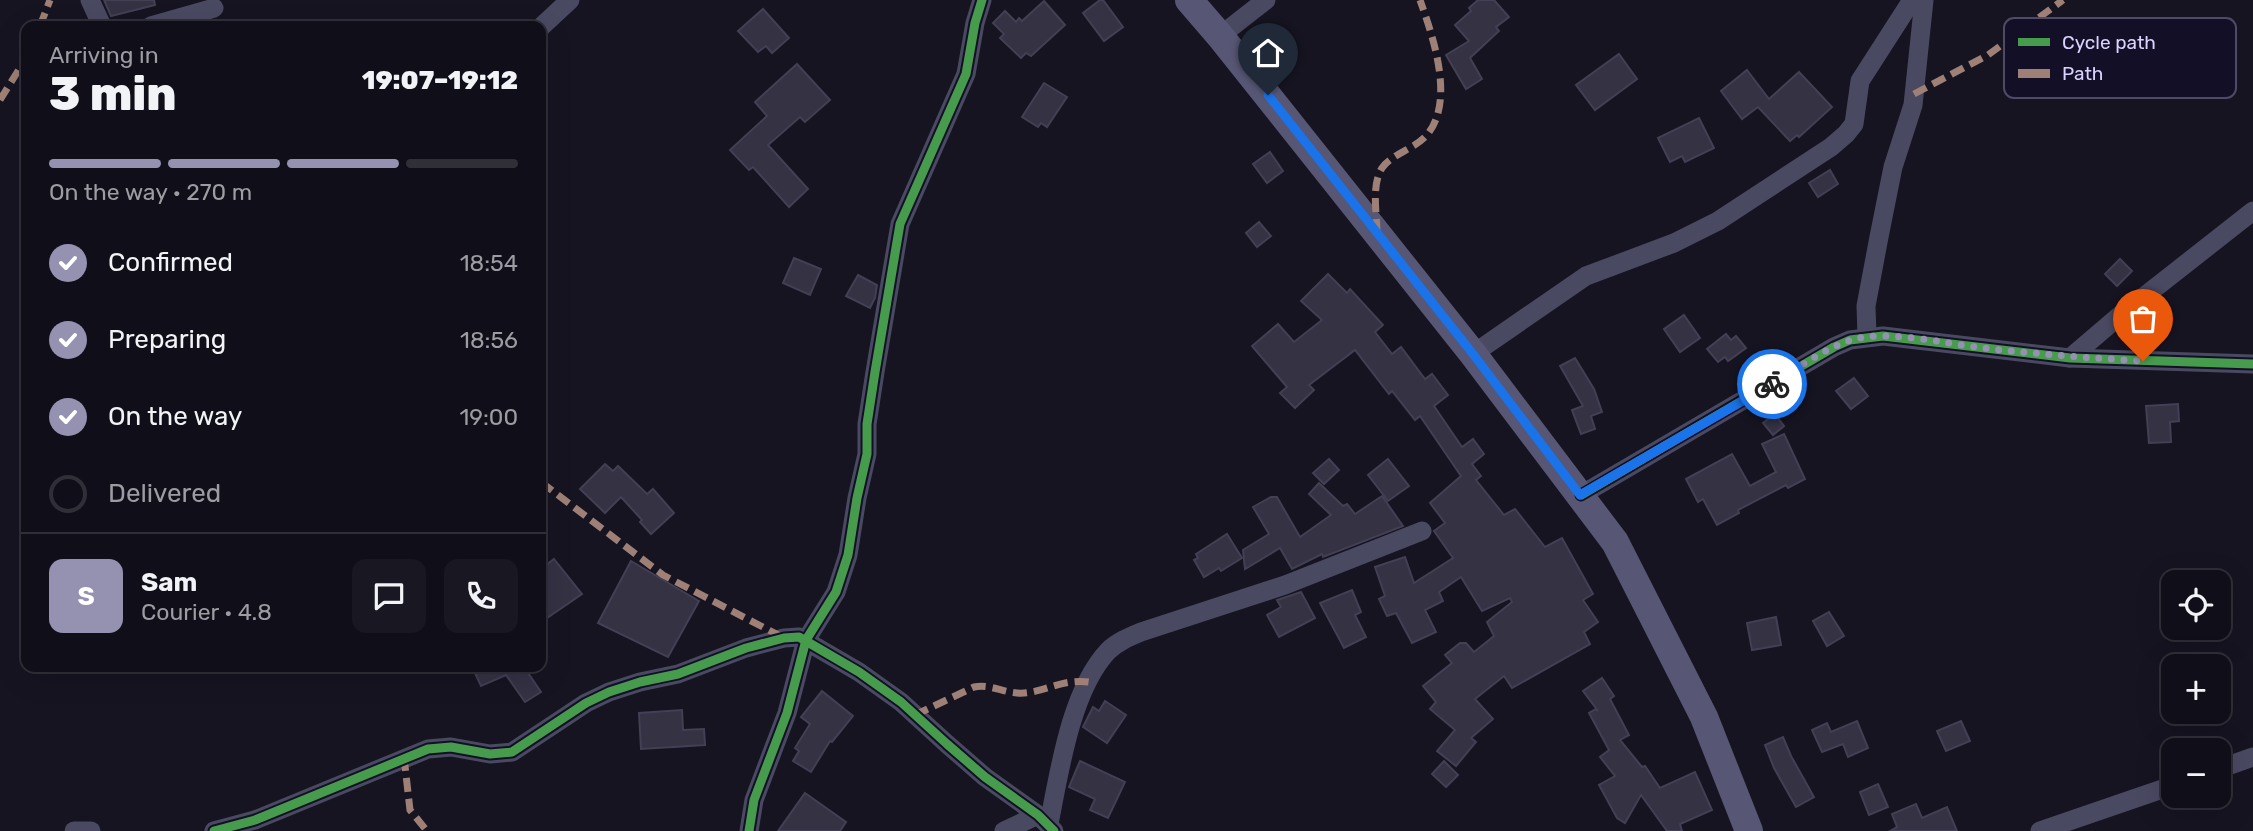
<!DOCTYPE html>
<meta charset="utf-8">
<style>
:root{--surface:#100f19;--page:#191822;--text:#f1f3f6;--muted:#9c9ca2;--line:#302f38;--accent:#9591b1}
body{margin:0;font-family:Rubik,sans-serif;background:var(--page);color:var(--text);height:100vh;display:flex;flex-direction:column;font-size:26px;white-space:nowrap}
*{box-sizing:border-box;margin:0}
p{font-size:23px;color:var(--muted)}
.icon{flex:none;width:38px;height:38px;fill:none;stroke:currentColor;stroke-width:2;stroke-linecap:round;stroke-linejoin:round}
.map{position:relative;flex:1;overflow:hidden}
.panel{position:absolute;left:21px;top:21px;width:525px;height:651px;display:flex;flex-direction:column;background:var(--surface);border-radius:14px;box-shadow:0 7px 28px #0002,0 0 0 2px var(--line)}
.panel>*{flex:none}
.buttons{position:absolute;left:2161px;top:570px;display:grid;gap:14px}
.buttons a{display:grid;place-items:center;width:70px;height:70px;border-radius:14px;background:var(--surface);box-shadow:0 7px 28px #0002,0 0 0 2px var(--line);font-size:35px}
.pin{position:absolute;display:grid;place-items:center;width:60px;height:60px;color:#fff;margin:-72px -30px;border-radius:50% 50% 50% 0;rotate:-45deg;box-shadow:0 0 7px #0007}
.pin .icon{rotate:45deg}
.courier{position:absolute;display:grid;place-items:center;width:70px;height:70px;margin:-35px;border:5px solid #1a73e8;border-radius:50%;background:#fff;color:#222;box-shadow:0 2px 9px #0007}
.headline em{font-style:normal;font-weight:800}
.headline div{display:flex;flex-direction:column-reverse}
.headline{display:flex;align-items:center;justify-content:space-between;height:119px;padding:0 28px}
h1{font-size:46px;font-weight:800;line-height:52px}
.bar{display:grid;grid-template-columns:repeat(4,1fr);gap:10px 7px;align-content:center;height:84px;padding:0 28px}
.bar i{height:9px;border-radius:5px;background:var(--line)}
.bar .on{background:var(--accent)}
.bar p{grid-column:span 4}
.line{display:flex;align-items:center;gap:18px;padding:0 28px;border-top:2px solid var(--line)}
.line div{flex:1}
.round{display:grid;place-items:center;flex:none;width:74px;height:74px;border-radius:14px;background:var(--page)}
ol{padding:0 28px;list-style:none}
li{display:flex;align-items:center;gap:21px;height:77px}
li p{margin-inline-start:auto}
li .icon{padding:7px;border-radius:50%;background:var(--accent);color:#fff;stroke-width:4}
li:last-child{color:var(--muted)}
li i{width:38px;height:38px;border:4px solid var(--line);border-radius:50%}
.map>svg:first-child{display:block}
.building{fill:#343243;stroke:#433f54;stroke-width:2}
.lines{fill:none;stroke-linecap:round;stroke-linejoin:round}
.minor{stroke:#4a4962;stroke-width:19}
.secondary{stroke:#575674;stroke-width:28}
.quiet{stroke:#9e8076;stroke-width:7;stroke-dasharray:14 7;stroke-linecap:butt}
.cycleway-casing{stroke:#130f26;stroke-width:13}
.cycleway{stroke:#469c4c;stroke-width:9}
.done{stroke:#9591b1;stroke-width:7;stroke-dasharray:0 12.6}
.route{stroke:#1a73e8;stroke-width:9}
.key{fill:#130f26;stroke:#4e4a67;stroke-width:2}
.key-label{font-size:19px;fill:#d9d4ff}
</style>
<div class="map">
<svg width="2253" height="831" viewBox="0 0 2253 831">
<rect width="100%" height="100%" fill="#161421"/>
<g class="building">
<path d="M104,0H154L155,5L111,16Z"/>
<path d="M1100,0H1103L1123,27L1104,41L1083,13Z"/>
<path d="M1478,0H1494L1509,17L1496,27L1499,31L1470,58L1482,79L1466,89L1446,55L1469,41L1455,25L1471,11L1469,8Z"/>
<path d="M1044,1L1065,25L1031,56L1026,53L1021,58L1000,38L1004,34L993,23L1005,11L1016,22L1019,18L1022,21Z"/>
<path d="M763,9L789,38L772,53L766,46L758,52L738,31Z"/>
<path d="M1619,54L1637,79L1595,110L1576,85Z"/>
<path d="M797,64L830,100L805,122L800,117L768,145L808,189L789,207L753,167L749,170L730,150L767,116L755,102Z"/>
<path d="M1747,70L1769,99L1799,72L1832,107L1799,137L1797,135L1790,141L1758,107L1742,119L1721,91Z"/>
<path d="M1044,83L1067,97L1047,127L1041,123L1038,127L1022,117Z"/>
<path d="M1699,118L1714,148L1685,162L1682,156L1670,162L1658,138Z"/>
<path d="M1270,152L1283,171L1267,183L1253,164Z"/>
<path d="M1830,170L1838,184L1818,197L1809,183Z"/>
<path d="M1259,222L1271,236L1257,247L1246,233Z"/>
<path d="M794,258L821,269L810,295L783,283Z"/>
<path d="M2120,259L2132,271L2117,286L2105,274Z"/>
<path d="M1328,274L1347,293L1350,289L1383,325L1375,332L1392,354L1401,347L1425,379L1432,374L1448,395L1434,406L1462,447L1473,439L1484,454L1472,464L1481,476L1476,480L1504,515L1515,509L1545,547L1562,538L1593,594L1583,600L1598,622L1584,632L1590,644L1512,688L1504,676L1475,699L1493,719L1471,738L1476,742L1456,766L1437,751L1455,730L1430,709L1436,702L1423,686L1452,663L1445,655L1460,643H1466L1474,652L1494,636L1487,622L1512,602L1510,598L1482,611L1461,577L1439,592L1443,601L1425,610L1436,632L1412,643L1396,613L1387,616L1379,599L1385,596L1375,567L1405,557L1414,583L1453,558L1434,531L1445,523L1430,503L1461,476L1420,416L1415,420L1392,391L1389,394L1355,350L1309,385L1314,390L1295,408L1280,393L1287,387L1252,346L1278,324L1294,342L1322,320L1301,301Z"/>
<path d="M858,275L877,285L875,298L870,308L846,296Z"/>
<path d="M2155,304L2167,323L2130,346L2121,331Z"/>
<path d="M1684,315L1700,338L1680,352L1664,329Z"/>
<path d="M1726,334L1731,340L1736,336L1746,348L1728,361L1725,357L1718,362L1707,349Z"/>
<path d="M1575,358L1594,389L1602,412L1591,416L1595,429L1581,434L1572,410L1583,406L1560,366Z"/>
<path d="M1854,378L1868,396L1851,409L1836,391Z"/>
<path d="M2178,404L2179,421L2170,422L2171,442L2149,443L2146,406Z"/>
<path d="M1775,414L1784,426L1773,435L1763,423Z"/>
<path d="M1784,434L1805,479L1788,488L1786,485L1738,510L1739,513L1717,525L1703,499L1698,502L1686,479L1732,454L1750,486L1776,472L1762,444Z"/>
<path d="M1329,459L1339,470L1324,484L1313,473Z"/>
<path d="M1388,459L1409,486L1388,501L1368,475Z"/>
<path d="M605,464L613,471L618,466L647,494L653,489L674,513L651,534L640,522L642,520L621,497L605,513L580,489Z"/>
<path d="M1319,483L1343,506L1347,504L1355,514L1382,496L1403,526L1323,557L1322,554L1292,569L1280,548L1245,569L1243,550L1269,534L1253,507L1271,497H1277L1300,537L1331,515L1309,494Z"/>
<path d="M1227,534L1242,558L1221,571L1219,568L1204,577L1194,560L1198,558L1196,554Z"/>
<path d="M554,559L582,594L541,622V569Z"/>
<path d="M631,561L699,601L668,657L598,623Z"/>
<path d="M1352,590L1361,612L1355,615L1366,637L1344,648L1320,603Z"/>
<path d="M1301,592L1315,618L1279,637L1267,615L1281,607L1277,600Z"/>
<path d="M1829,612L1844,636L1827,646L1813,621Z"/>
<path d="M1776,617L1781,645L1752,650L1747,623Z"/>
<path d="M482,667H524L541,692L525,702L506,675L481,686L474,671Z"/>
<path d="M1602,678L1614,696L1610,699L1629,735L1620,740L1642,767L1645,766L1660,788L1695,772L1712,810L1680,824L1682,831H1667L1641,795L1625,823L1617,818L1599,785L1615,776L1600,757L1609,750L1589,713L1596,709L1598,711L1583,691Z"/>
<path d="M822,691L853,716L832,742L830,741L811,772L793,761L799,751L795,748L810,724L801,717Z"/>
<path d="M1105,701L1126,715L1107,743L1083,727L1093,707L1099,711Z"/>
<path d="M682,710L683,730L704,729L705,745L641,749L639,713Z"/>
<path d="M1857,721L1868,748L1848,757L1843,744L1822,752L1812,730L1827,723L1831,732Z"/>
<path d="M1961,721L1970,741L1946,751L1937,731Z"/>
<path d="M1783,737L1791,756L1814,797L1796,807L1774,768L1765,745Z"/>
<path d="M1080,761L1125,782L1108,818L1090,810L1095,799L1069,787Z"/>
<path d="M1444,761L1458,775L1446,787L1432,774Z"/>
<path d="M1878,784L1888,807L1869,815L1860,792Z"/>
<path d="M805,793L846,822L840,831H778Z"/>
<path d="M1916,804L1922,818L1947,807L1957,831H1890L1897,827L1892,814Z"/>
</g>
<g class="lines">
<g class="minor">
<path d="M90,0L102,26"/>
<path d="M151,26L214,8"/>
<path d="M541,27L570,0"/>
<path d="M1220,36L1266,0"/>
<path d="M1867,336L1866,306L1879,237L1893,167L1913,105L1924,0"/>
<path d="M1473,354L1586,276L1674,243L1718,221L1831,147L1846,134L1854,124L1860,81L1912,0"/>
<path d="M2070,358L2118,317L2253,211"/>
<path d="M1581,495L1834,347L1850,340L1883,336L2070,358L2253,364"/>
<path d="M2219,769L2253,757"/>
<path d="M1049,824C1059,773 1071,690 1108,651C1117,642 1129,637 1141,632L1285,585L1422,531"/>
<path d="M74,831H91"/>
<path d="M214,831L255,820L428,749L451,747L490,754L512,752L586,703L609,692L640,682L678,674L746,648L784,638L799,637L859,672L901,702L947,744L985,777L1038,815L1054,831"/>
<path d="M749,831L754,800L787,713L806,640L836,592L848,555L857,498L867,454V424L875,372L900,224L966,74L975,23L982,0"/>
<path d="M1004,831L1038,815"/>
<path d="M2040,831L2174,785"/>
</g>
<path class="secondary" d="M1189,0L1220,36L1473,354L1615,542L1704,717L1749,831"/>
<g class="quiet">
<path d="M40,26L50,0"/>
<path d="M1914,94L1988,55L2063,0"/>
<path d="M0,100L26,58"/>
<path d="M1377,233C1377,214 1371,185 1382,168C1392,154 1414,149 1426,136C1456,102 1433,37 1420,0"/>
<path d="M541,482L663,575L784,638"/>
<path d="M915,715L974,687C990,684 1002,692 1017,693C1040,695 1061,678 1089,682"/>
<path d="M404,757L410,810L427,831"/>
</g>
<defs>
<g id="cycleway">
<path d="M1581,495L1834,347L1850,340L1883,336L2070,358L2253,364"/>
<path d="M214,831L255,820L428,749L451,747L490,754L512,752L586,703L609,692L640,682L678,674L746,648L784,638L799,637L859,672L901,702L947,744L985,777L1038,815L1054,831"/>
<path d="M749,831L754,800L787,713L806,640L836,592L848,555L857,498L867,454V424L875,372L900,224L966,74L975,23L982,0"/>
</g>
</defs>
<use href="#cycleway" class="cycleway-casing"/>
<use href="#cycleway" class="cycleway"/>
</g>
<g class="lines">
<path class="done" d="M1772,384C1797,369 1823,349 1851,340C1885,329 1947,344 1983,348C2037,354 2089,358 2143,361"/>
<path class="route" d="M1268,95L1473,354L1580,495L1772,384"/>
</g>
<rect x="2004" y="18" width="232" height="80" rx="10" class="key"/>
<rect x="2018" y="38" width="32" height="8" fill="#469c4c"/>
<rect x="2018" y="69" width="32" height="9" fill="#9e8076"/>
<g class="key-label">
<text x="2062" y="49">Cycle path</text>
<text x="2062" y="80">Path</text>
</g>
</svg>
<div class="buttons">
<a><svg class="icon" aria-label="locate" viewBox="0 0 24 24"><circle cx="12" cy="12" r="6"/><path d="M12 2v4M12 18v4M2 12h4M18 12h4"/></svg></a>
<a>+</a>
<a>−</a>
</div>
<div class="pin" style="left:2143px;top:361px;background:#ea580c"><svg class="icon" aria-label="bag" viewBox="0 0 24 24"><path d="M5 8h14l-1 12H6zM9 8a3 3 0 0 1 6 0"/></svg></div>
<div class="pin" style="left:1268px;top:95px;background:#1f2937"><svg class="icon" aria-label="home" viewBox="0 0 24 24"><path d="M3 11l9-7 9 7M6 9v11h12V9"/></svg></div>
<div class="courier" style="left:1772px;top:384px"><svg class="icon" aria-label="bike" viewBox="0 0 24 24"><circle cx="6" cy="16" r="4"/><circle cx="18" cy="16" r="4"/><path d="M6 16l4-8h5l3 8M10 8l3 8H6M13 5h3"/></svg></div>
<section class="panel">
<div class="headline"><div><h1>3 min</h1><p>Arriving in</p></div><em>19:07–19:12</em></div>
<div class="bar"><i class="on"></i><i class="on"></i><i class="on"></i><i></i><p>On the way · 270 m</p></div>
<ol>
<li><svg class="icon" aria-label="check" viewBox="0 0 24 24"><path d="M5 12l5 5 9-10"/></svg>Confirmed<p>18:54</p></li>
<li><svg class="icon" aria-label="check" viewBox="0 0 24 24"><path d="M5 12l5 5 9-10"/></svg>Preparing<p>18:56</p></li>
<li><svg class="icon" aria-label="check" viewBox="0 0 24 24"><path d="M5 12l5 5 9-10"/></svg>On the way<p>19:00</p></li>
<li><i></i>Delivered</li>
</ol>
<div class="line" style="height:126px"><b class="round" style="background:var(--accent);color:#fff">S</b><div><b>Sam</b><p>Courier · 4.8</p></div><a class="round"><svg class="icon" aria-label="chat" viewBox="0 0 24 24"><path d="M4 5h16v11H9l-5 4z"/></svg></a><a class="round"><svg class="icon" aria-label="phone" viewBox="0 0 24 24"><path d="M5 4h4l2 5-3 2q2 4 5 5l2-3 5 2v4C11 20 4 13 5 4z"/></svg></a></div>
</section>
</div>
